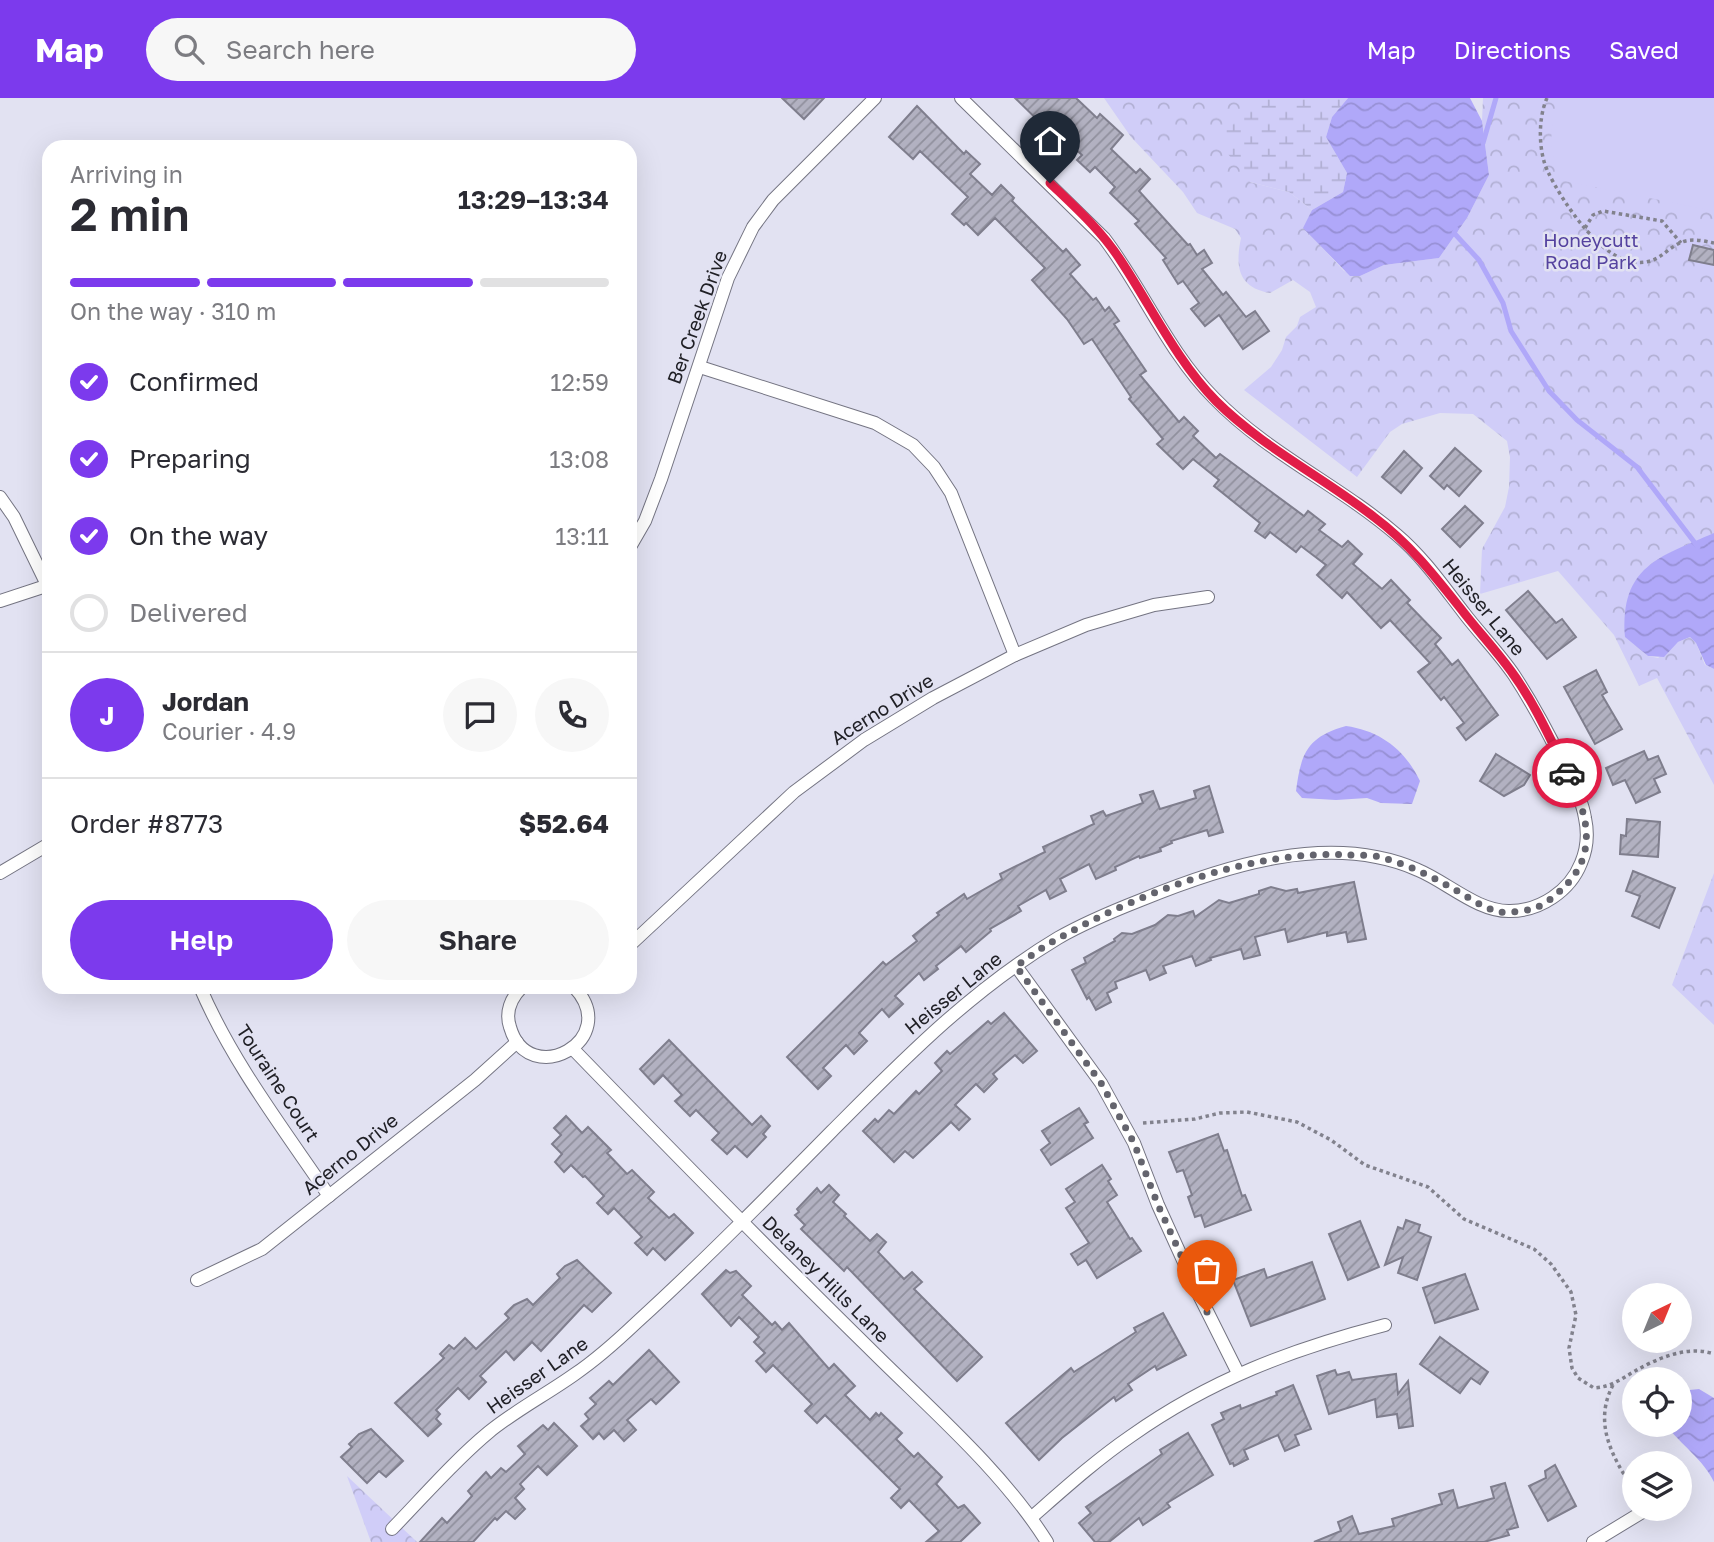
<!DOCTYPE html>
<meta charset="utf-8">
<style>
:root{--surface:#fff;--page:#f7f7f7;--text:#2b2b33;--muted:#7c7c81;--line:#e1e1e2;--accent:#7c3aed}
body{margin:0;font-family:"Golos Text",sans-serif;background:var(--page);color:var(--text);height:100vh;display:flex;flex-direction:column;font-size:26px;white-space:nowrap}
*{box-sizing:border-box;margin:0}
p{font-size:23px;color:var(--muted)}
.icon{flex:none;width:38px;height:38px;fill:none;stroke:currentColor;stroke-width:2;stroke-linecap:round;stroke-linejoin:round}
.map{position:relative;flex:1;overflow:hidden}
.sheet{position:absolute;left:42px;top:42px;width:595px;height:854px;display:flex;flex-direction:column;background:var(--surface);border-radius:21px;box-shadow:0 7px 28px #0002}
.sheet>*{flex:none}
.needle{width:46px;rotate:43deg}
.fabs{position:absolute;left:1622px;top:1185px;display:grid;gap:14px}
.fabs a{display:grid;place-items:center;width:70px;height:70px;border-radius:50%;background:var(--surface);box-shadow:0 7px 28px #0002;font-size:35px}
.pin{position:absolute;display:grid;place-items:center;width:60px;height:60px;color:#fff;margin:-72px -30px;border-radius:50% 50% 50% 0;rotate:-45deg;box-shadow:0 0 7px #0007}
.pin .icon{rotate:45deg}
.courier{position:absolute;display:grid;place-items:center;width:70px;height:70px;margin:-35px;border:5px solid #e11d48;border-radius:50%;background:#fff;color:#222;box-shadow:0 2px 9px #0007}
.summary em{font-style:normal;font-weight:600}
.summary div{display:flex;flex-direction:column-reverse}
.summary{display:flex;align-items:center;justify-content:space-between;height:119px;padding:0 28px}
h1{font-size:46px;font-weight:600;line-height:52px}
.bar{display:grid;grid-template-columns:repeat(4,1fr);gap:10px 7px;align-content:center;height:84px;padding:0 28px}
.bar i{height:9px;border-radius:5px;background:var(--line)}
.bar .selected{background:var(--accent)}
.bar p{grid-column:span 4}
.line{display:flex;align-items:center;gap:18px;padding:0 28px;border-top:2px solid var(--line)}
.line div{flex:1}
.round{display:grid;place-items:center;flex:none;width:74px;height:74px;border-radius:37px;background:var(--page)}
ol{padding:0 28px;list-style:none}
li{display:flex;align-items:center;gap:21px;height:77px}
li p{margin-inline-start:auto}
li .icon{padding:7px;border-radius:50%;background:var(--accent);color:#fff;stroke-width:4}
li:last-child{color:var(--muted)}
li i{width:38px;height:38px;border:4px solid var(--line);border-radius:50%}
.cta{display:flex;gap:14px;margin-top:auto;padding:14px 28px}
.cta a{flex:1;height:80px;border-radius:42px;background:var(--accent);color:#fff;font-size:28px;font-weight:600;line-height:80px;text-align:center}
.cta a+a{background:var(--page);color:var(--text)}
header{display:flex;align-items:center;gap:42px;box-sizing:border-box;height:98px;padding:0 35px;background:var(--accent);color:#fff}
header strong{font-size:33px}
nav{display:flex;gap:38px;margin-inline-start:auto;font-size:24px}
.search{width:490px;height:63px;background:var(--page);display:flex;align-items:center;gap:18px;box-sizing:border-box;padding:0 24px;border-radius:38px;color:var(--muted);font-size:26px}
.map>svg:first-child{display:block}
.forest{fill:url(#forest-crowns)}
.wetland{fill:url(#wetland-marsh)}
.pitch{fill:#d0cdf8}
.water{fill:url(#water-waves)}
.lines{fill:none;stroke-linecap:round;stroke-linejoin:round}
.stream{stroke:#b0a8f9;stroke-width:5}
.building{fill:url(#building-hatch);stroke:#7f7e8d;stroke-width:2}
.street-casing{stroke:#747482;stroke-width:14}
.path{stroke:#82828d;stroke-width:3.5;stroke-dasharray:3.5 3.5;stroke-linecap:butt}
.street{stroke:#fff;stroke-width:12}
.done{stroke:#64646d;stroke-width:7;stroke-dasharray:0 12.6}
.route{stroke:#e11d48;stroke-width:9}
.labels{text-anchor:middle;stroke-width:5;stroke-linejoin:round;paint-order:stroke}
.park-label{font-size:19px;fill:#54429f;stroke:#e2e2f2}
.street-label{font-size:19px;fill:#202026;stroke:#e2e2f2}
</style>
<header>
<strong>Map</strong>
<div class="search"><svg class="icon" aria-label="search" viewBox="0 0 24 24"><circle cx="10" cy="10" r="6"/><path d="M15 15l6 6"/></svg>Search here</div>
<nav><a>Map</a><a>Directions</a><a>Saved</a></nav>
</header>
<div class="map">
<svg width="1714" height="1444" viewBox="0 0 1714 1444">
<defs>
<pattern id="forest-crowns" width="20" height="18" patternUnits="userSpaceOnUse" patternTransform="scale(1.75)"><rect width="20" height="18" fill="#d0cdf8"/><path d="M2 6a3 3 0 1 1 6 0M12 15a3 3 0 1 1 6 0" fill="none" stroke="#b2b0d4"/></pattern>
<pattern id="wetland-marsh" width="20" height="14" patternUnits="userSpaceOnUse" patternTransform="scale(1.75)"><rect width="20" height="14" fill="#d0cdf8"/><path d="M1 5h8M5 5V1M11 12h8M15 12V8" fill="none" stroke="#b2b0d4"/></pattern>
<pattern id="water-waves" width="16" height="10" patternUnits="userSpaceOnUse" patternTransform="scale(1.75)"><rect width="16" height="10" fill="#b0a8f9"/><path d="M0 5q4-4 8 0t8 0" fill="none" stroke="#9790d5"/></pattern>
<pattern id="building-hatch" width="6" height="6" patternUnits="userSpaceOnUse" patternTransform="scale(1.75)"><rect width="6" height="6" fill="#b2b1c1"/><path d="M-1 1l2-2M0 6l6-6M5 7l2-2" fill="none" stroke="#90909d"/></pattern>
</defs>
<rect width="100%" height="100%" fill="#e2e2f2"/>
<g class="forest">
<path d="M1104,0H1267L1250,84L1289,94L1312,112L1304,130L1344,173L1360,178L1384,167L1439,160L1467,120L1489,77L1482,23L1483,0H1714V464L1694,444C1643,466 1623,479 1626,539L1648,558L1658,560L1678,544L1690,539L1696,545L1705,567L1714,571V687L1657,580L1639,588L1614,537L1558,473L1480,496L1482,451L1505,409L1509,389L1510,359L1507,343L1473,316L1440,315L1402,326L1390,334L1357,379L1244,292L1271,269L1282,252L1286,239L1297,228L1300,219L1316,209L1310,194L1293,182L1270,195C1238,189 1235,169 1241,140L1235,131L1197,115L1183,94L1131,39Z"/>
<path d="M1714,775V927L1672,887Z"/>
<path d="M347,1378L417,1444H371Z"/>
</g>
<path class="wetland" d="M1267,0H1348L1332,19L1326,39L1347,75L1343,94L1312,112L1289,94L1250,84L1228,56L1222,34Z"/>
<path class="pitch" d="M1560,0H1713L1714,113L1560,82C1549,49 1548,33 1560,0Z"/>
<g class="water">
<path d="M1348,0H1470L1482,23L1489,77L1467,120L1439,160L1384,167L1360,178H1350L1303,130L1312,112L1343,94L1347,75L1326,39L1332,19Z"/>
<path d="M1714,435V571L1706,567L1696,545L1690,539L1678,544L1664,559L1648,558L1625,539C1620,468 1659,459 1714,435Z"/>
<path d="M1346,628C1381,633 1405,652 1420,683L1412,706L1381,705L1367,700L1336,702L1302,700L1296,693C1301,655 1307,639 1346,628Z"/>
<path d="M1699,1291L1714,1300V1384C1703,1361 1681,1347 1666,1327L1680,1326V1293Z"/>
</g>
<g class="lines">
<g class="stream">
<path d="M1483,45L1496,0"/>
<path d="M1456,131L1454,135L1479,162L1503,205L1511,233L1549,293L1577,322L1637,369L1698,449"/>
</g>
</g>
<g class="building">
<path d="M782,0H824L804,21Z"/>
<path d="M1015,0H1076L1097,20L1100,16L1123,37L1111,51L1136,75L1140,71L1150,81L1139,93L1188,147L1190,146L1197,157L1204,152L1212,165L1202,171L1223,197L1226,194L1246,219L1255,213L1269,233L1243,251L1219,217L1205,228L1191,211L1199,205L1183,183L1178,186L1163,162L1166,160L1135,126L1139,123L1110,95L1115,89L1095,69L1090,74L1077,62L1082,57L1061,38L1058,42Z"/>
<path d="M917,8L964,56L966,53L980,66L970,76L992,97L1001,87L1014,100L1012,103L1063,154L1066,151L1080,167L1070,176L1093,202L1096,200L1105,213L1109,209L1119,223L1114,226L1146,273L1140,277L1179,324L1184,319L1198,333L1193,338L1216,360L1220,356L1304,418L1308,413L1325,426L1319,432L1342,449L1348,443L1362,456L1353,466L1382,491L1391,482L1410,502L1407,505L1441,540L1435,546L1452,567L1458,562L1498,617L1466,642L1457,630L1464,625L1444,599L1441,602L1418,574L1430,565L1390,522L1381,530L1347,494L1342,500L1317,477L1326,467L1301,448L1296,454L1270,434L1265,440L1255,433L1260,425L1214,388L1219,382L1193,361L1183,371L1157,346L1163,341L1129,301L1131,299L1092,241L1084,246L1067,221L1032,182L1045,170L995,120L978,137L966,125L964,127L952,116L968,99L920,53L913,61L889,39Z"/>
<path d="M1693,147L1714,152V167L1689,162Z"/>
<path d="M1455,350L1481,373L1459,398L1447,387L1444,391L1430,378Z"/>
<path d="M1404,353L1422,370L1401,395L1382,379Z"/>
<path d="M1465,408L1483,425L1460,449L1442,431Z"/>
<path d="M1528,493L1556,525L1562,521L1576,539L1547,561L1506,512Z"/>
<path d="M1596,572L1607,594L1602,597L1622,631L1595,646L1564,589Z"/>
<path d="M1644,653L1648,662L1658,658L1666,676L1654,681L1660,694L1636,705L1625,682L1613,687L1606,670Z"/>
<path d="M1496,656L1530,677L1524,687L1504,698L1480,683Z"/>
<path d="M1209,688L1223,734L1209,738L1207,732L1171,743L1172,745L1160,750L1161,753L1140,760L1139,758L1115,769L1116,772L1096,781L1089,766L1060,781L1066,793L1050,801L1046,792L1018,808L1021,813L990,831L991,833L966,854L961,848L936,868L938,871L924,882L919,875L895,898L903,906L889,919L882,911L859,935L867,943L854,956L846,947L823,970L831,978L818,991L787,959L883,864L886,867L917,843L913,838L939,817L937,815L964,796L967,801L1002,781L1000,776L1045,754L1043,749L1094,726L1091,718L1103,713L1106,718L1143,705L1140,697L1153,693L1160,711L1196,700L1194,693Z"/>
<path d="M1627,721L1660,724L1658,759L1620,756L1621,737L1626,738Z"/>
<path d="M1633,773L1675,790L1659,830L1632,818L1640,798L1626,793Z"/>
<path d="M1354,784L1366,841L1348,844L1346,834L1327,838V834L1288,844L1285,831L1255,839L1260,857L1244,861L1241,851L1210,860L1211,862L1196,868L1192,858L1163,868L1166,875L1150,882L1146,872L1115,884L1117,890L1107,895L1111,904L1096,912L1089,899L1087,901L1072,872L1086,865L1084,860L1115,843L1114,841L1122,835L1132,836L1155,827L1168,817L1178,818L1193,813L1195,819L1219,802L1229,805L1259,796V793L1271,789L1286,793L1297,791L1298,795Z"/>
<path d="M1004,915L1037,953L1023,965L1015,957L993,976L997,981L984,994L976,986L955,1007L970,1021L959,1032L951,1024L913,1060L905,1053L894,1064L863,1033L875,1021L878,1024L889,1012L894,1016L916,993L919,996L942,973L935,965L947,953L950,956L988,923L991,926Z"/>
<path d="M669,942L752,1027L761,1018L770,1028L763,1036L766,1039L747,1059L735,1048L727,1056L712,1042L719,1035L696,1012L690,1018L675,1003L682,997L663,977L654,986L640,971Z"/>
<path d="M1079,1010L1088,1024L1084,1026L1093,1040L1051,1067L1041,1052L1050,1045L1042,1033Z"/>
<path d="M566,1018L582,1035L588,1029L611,1052L607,1055L627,1076L632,1072L654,1094L648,1100L669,1120L674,1116L693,1135L665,1162L653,1150L647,1157L635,1145L642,1139L614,1110L608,1116L597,1105L604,1098L585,1078L583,1079L571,1067L564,1074L555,1064L562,1056L552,1046L561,1037L554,1030Z"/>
<path d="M1218,1036L1224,1053L1227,1052L1242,1098L1245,1097L1251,1112L1205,1129L1201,1117L1195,1119L1188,1099L1192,1097L1183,1072L1177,1074L1169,1054Z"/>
<path d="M1102,1067L1111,1081L1108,1083L1117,1097L1107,1104L1130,1141L1132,1140L1141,1153L1097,1180L1086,1162L1078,1167L1071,1156L1089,1145L1066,1110L1075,1104L1066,1091Z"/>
<path d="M829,1087L839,1097L833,1104L846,1116L844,1118L870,1143L877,1136L886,1144L878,1154L904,1181L912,1174L922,1184L914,1191L982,1259L957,1283L847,1169L844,1173L801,1131L805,1127L795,1117L799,1114L797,1111L817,1090L821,1095Z"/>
<path d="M1406,1122L1420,1127L1418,1134L1431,1139L1417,1182L1398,1175L1403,1159L1385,1167L1398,1129L1403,1131Z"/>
<path d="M1360,1123L1379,1169L1348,1182L1329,1136Z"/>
<path d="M577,1162L611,1195L592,1214L584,1207L541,1253L532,1244L514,1262L506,1253L480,1278L486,1284L469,1301L458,1290L436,1312L440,1316L436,1321L441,1326L428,1338L395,1305L444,1260L440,1256L449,1247L454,1251L465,1240L476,1251L509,1220L505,1216L514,1207L527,1201L533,1207L560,1180L557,1176L565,1168Z"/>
<path d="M1312,1164L1325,1201L1251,1228L1233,1182L1264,1171L1267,1180Z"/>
<path d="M726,1172L730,1175L736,1173L751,1188L742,1197L772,1227L775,1224L782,1232L789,1225L829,1271L834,1266L855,1288L845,1297L870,1322L876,1315L879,1318L881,1315L902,1335L896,1341L914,1359L918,1355L942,1379L936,1386L958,1410L964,1407L980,1425L960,1444H926L939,1433L909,1402L901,1410L891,1400L900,1391L825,1317L817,1325L805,1313L812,1306L773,1267L766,1274L756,1263L765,1255L754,1244L759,1239L739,1219L731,1228L702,1196Z"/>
<path d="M1465,1176L1478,1211L1435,1225L1423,1190Z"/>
<path d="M1163,1215L1186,1257L1157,1272L1155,1268L1128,1286L1132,1292L1116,1303L1114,1299L1062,1340L1039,1362L1006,1325L1071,1270L1074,1274L1136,1234L1134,1230Z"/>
<path d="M1440,1239L1488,1274L1480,1286L1471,1280L1460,1295L1420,1266Z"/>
<path d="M649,1252L679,1284L656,1306L651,1301L627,1322L636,1332L624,1343L614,1332L604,1341L599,1335L593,1341L581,1328L589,1321L585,1316L596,1306L590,1300L609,1283L613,1287Z"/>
<path d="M1335,1272L1337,1277L1349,1274L1352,1282L1396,1276L1398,1296L1408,1283L1413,1328L1399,1330L1397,1316L1377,1319L1375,1301L1329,1316L1317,1278Z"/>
<path d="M1293,1287L1311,1331L1295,1337L1299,1347L1285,1353L1278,1337L1244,1352L1248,1361L1234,1368L1233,1365L1230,1366L1212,1327L1224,1321L1221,1315L1240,1307L1241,1311L1277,1297L1276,1294Z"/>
<path d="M554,1325L577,1348L547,1377L538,1368L520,1386L524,1391L515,1400L525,1411L515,1421L506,1413L497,1422L495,1420L473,1444H420L442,1420L447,1425L472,1398L468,1393L486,1374L491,1380L501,1370L506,1374L525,1356L518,1348L543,1327L548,1332Z"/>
<path d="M371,1331L403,1363L386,1379L379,1373L367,1385L341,1359L352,1349L349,1346L359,1336Z"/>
<path d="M1188,1335L1213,1377L1167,1405L1170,1409L1143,1427L1139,1420L1109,1444H1095L1079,1425L1091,1415L1086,1409L1162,1356L1160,1352Z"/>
<path d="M1555,1367L1576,1408L1548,1423L1529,1388L1546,1380L1545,1373Z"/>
<path d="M1505,1385L1518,1429L1507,1432L1509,1437L1484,1444H1314L1341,1433L1338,1424L1352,1418L1359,1436L1394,1428L1392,1421L1442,1406L1439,1396L1453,1392L1458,1410L1494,1400L1491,1389Z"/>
</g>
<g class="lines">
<defs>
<g id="street">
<path d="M700,269L875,325L913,347L934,369L951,395L1015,557"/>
<path d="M0,399L14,419L49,491"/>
<path d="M630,449L645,423L661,381L728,180L753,129L773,102L875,0"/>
<path d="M0,503L49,487"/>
<path d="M0,775L49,746"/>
<path d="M630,847L794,694L864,642L933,600L1015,557L1086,527L1154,507L1208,499"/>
<path d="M1016,868L1101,985L1134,1045L1158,1107L1197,1193L1238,1275"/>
<path d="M200,889C232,964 283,1030 329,1098"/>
<path d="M522,889C511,900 505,914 510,929C528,993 624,942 574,889"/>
<path d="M573,951C670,1051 768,1151 868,1249C929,1310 1001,1371 1047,1444"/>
<path d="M197,1182L262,1151L475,982L517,944"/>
<path d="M1032,1419C1064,1391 1096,1362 1131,1338C1210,1282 1292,1251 1385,1227"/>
<path d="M392,1431C424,1398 455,1362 489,1334C516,1312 547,1296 575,1276C597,1261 617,1243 636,1225C704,1163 768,1098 832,1033C903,962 971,892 1058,840C1084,825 1113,813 1141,802C1224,768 1330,733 1418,772C1447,784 1478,814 1510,813C1540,813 1570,793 1581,765C1587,751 1588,734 1585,720C1582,701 1572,684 1564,667C1549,636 1533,606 1514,577C1499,555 1480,536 1464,515C1443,488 1423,459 1397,437C1339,387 1267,355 1214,300C1168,254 1143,191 1104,140L961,0"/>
<path d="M1593,1444L1649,1410"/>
</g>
</defs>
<use href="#street" class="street-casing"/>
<g class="path">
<path d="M1547,0C1538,20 1538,53 1548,74C1562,103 1600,161 1634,164C1659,167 1663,152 1682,144C1692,140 1704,143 1714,145"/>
<path d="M1585,130L1593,117L1603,113L1662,123L1681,145"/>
<path d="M1143,1025L1195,1021L1220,1015L1247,1014L1297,1024L1331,1042L1365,1067L1428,1089L1464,1121L1534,1151L1551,1166L1571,1194L1576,1217L1569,1250L1572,1270L1578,1280L1594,1290C1611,1289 1621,1281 1635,1273C1658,1260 1688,1247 1714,1256"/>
<path d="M1613,1287C1593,1325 1612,1359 1634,1392"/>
</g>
<use href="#street" class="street"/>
</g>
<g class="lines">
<path class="done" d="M1207,1214L1158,1107L1134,1045L1101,985L1016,868C1031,858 1045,847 1061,839C1141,794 1256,751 1348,757C1358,757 1370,757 1380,759C1406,766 1429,777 1452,790C1467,798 1484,811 1500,814C1509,815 1523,813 1532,811C1543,808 1554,799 1562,791C1600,756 1587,714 1567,675"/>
<path class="route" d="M1050,85C1075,109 1102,133 1121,163C1152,210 1177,263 1216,303C1262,349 1323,379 1374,419C1409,445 1434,477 1461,511C1477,532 1495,551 1511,573C1534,604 1550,640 1567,675"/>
</g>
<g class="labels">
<g class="park-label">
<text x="1591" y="149">Honeycutt<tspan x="1591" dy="22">Road Park</tspan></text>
</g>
<g class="street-label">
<text transform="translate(697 219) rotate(-70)" y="7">Ber Creek Drive</text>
<text transform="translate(1484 509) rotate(51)" y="7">Heisser Lane</text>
<text transform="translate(882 611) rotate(-32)" y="7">Acerno Drive</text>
<text transform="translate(953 895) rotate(-39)" y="7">Heisser Lane</text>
<text transform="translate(278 985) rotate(57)" y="7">Touraine Court</text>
<text transform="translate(350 1056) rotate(-39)" y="7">Acerno Drive</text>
<text transform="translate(826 1181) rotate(45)" y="7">Delaney Hills Lane</text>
<text transform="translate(537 1277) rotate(-35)" y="7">Heisser Lane</text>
</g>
</g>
</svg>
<div class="fabs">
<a><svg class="needle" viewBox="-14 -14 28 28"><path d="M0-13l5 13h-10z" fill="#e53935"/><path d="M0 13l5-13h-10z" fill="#7c7c81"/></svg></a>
<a><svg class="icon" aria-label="locate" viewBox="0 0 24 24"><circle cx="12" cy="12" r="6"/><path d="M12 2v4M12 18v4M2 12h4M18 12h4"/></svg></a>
<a><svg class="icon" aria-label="layers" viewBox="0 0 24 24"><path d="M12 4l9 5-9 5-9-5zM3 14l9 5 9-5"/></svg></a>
</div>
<div class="pin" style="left:1207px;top:1214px;background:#ea580c"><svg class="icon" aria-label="bag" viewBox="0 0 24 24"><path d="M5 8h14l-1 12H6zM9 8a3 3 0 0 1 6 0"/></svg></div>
<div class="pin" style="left:1050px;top:85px;background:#1f2937"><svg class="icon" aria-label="home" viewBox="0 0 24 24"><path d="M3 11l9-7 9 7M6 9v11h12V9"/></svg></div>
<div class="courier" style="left:1567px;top:675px"><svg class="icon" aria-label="car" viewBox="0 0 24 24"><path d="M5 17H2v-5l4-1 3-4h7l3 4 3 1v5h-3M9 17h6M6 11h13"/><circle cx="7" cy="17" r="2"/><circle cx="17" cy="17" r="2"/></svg></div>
<section class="sheet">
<div class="summary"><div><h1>2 min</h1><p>Arriving in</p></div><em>13:29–13:34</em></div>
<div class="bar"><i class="selected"></i><i class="selected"></i><i class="selected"></i><i></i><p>On the way · 310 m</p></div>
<ol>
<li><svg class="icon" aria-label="check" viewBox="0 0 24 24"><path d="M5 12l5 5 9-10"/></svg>Confirmed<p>12:59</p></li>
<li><svg class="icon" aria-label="check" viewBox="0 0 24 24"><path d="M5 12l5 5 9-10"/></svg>Preparing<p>13:08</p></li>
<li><svg class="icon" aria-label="check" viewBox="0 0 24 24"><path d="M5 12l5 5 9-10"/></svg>On the way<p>13:11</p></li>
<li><i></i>Delivered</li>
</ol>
<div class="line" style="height:126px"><b class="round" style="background:var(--accent);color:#fff">J</b><div><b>Jordan</b><p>Courier · 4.9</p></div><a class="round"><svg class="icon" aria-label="chat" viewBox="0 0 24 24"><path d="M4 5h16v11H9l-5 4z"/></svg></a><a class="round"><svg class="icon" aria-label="phone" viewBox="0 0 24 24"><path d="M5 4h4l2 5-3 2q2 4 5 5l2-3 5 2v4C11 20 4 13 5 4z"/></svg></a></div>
<div class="line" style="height:91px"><div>Order #8773</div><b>$52.64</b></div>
<div class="cta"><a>Help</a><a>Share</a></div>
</section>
</div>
